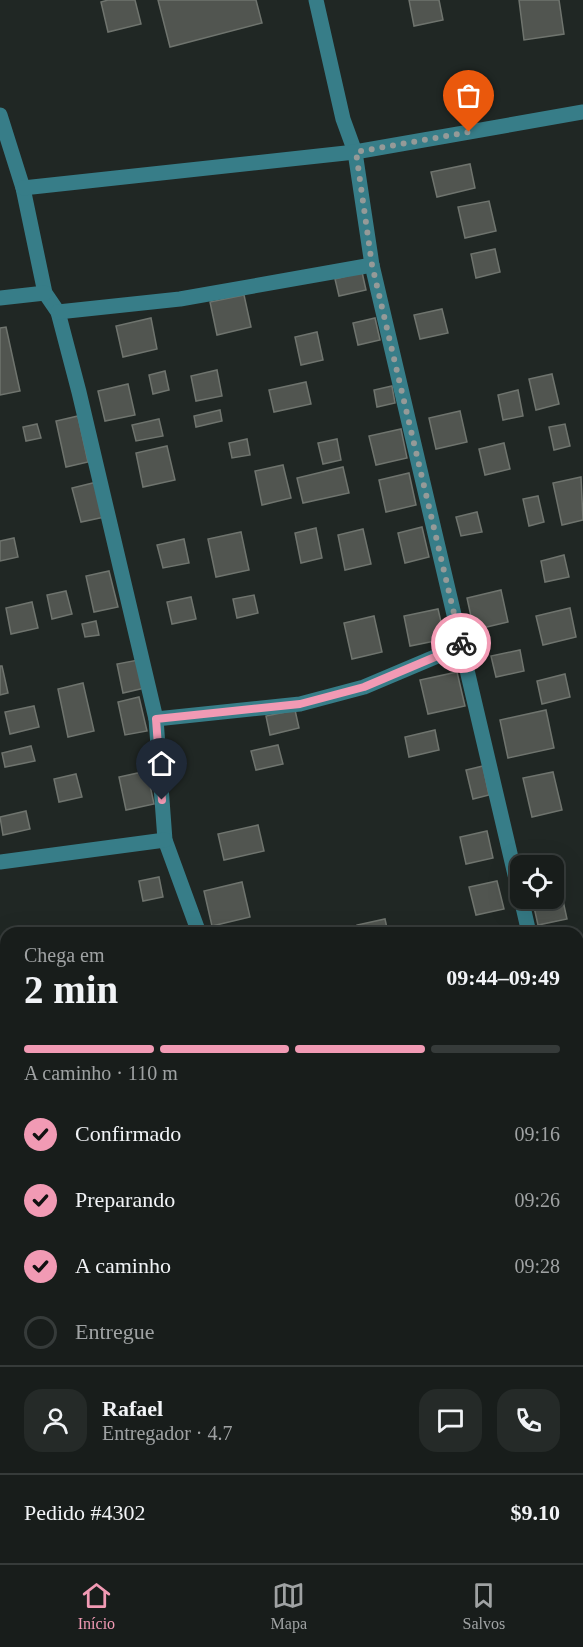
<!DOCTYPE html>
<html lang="pt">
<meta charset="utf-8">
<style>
:root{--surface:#181d1b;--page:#252a28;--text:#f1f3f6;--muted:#9fa2a3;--line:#363b3a;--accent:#f19ab4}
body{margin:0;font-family:Georgia,serif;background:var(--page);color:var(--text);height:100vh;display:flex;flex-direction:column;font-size:22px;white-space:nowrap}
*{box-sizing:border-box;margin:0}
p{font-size:20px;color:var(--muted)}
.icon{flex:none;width:33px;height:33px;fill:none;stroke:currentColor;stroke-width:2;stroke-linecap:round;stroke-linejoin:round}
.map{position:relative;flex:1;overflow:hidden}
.sheet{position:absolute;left:0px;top:927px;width:584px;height:636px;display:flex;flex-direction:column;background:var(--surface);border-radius:18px 18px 0 0;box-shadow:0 6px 24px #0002,0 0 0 2px var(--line)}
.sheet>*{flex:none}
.buttons{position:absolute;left:510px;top:855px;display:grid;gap:12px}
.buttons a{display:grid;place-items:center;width:54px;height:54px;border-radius:12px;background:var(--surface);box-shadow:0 6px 24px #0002,0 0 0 2px var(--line);font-size:30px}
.pin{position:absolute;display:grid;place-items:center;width:51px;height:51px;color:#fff;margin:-62px -26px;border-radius:50% 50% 50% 0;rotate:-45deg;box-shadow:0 0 6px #0007}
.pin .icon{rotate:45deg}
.courier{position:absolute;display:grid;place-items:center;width:60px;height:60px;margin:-30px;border:4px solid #f19ab4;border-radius:50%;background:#fff;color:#222;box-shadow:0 2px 8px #0007}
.overview em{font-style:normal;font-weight:600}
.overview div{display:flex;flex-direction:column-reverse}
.overview{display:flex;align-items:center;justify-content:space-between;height:102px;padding:0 24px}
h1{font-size:39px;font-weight:600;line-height:45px}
.bar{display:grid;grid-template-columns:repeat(4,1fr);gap:9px 6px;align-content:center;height:72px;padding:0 24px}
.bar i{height:8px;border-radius:4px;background:var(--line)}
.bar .current{background:var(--accent)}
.bar p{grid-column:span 4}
.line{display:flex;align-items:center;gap:15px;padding:0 24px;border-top:2px solid var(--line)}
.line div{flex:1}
.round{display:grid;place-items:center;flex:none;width:63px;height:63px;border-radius:18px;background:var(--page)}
ol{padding:0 24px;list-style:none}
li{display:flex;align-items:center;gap:18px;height:66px}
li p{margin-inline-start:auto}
li .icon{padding:6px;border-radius:50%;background:var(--accent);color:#111;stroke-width:4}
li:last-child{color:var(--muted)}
li i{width:33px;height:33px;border:3px solid var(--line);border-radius:50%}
.tabs{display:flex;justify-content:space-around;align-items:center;height:84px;border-top:2px solid var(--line);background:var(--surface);font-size:16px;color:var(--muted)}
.tabs a{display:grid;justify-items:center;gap:3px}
.tabs .current{color:var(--accent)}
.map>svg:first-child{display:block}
.building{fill:#515550;stroke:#6f746e;stroke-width:1.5}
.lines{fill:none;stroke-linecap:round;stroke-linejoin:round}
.minor{stroke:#377d88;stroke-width:15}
.major{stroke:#1fd5ee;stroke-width:15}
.done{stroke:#959a98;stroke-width:6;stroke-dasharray:0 10.8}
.route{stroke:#f19ab4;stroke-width:8}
</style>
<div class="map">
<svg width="583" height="1563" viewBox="0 0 583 1563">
<rect width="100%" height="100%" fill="#202724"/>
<g class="building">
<path d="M108,0H135L141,24L108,32L101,2Z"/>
<path d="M158,0H256L262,23L170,47Z"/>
<path d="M409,0H439L443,20L414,26Z"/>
<path d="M519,0H559L564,34L524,40Z"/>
<path d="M470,164L475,188L437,197L431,172Z"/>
<path d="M489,201L496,231L465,238L458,207Z"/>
<path d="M495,249L500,272L476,278L471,254Z"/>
<path d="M362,272L366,290L339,296L335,279Z"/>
<path d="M244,295L251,327L217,335L210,302Z"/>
<path d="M442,309L448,333L420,339L414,315Z"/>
<path d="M151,318L157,349L123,357L116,326Z"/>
<path d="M375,318L380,340L358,345L353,323Z"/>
<path d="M6,327L20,391L0,395V328Z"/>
<path d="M317,332L323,360L301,365L295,337Z"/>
<path d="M217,370L222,396L196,401L191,376Z"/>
<path d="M165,371L169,390L153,394L149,375Z"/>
<path d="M552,374L559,404L536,410L529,379Z"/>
<path d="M306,382L311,404L274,412L269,390Z"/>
<path d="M128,384L135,415L105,421L98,391Z"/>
<path d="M392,386L395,403L377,407L374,390Z"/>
<path d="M518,390L523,416L503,420L498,395Z"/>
<path d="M220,410L222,421L196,427L194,416Z"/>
<path d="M460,411L467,442L436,449L429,418Z"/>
<path d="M78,416L88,462L66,467L56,421Z"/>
<path d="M159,419L163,436L136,441L132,425Z"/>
<path d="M37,424L41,438L26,441L23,427Z"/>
<path d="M565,424L570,446L554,450L549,427Z"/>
<path d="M401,429L407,458L376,465L369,436Z"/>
<path d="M247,439L250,455L232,458L229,443Z"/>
<path d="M337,439L341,460L323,464L318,443Z"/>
<path d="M504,443L510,469L485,475L479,449Z"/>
<path d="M167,446L175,480L143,487L136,453Z"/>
<path d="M283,465L291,498L262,505L255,471Z"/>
<path d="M343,467L349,493L303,503L297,478Z"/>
<path d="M409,473L416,505L386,512L379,480Z"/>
<path d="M581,477L583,520L562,525L553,483Z"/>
<path d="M97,482L105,517L81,522L72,488Z"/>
<path d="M538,496L544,522L529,526L523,499Z"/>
<path d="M477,512L482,532L461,536L456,517Z"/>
<path d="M422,527L429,557L405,563L398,533Z"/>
<path d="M316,528L322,558L301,563L295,533Z"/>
<path d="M363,529L371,564L345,570L338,535Z"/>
<path d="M241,532L249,570L216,577L208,539Z"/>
<path d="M14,538L18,557L0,561V541Z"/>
<path d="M184,539L189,563L163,568L157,545Z"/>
<path d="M564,555L569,577L545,582L541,561Z"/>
<path d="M109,571L118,607L94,612L86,576Z"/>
<path d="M501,590L508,622L474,630L467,598Z"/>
<path d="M66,591L72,614L52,619L47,595Z"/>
<path d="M254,595L258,613L237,618L233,599Z"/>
<path d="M191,597L196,619L172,624L167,602Z"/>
<path d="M32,602L38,628L11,634L6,608Z"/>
<path d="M570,608L576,637L543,645L536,616Z"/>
<path d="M438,609L445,639L410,646L404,616Z"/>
<path d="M374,616L382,652L352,659L344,623Z"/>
<path d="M96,621L99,635L85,637L82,624Z"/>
<path d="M520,650L524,671L496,677L491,656Z"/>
<path d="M138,660L145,688L123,693L117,664Z"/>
<path d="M0,666H2L8,693L0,695Z"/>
<path d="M457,672L465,706L428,714L420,680Z"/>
<path d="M565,674L570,697L542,704L537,681Z"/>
<path d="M83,683L94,731L68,737L58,689Z"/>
<path d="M139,697L147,731L125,735L118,702Z"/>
<path d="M34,706L39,727L10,734L5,712Z"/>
<path d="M295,710L299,728L270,735L266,716Z"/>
<path d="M546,710L554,748L508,758L500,720Z"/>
<path d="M435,730L439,750L409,757L405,737Z"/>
<path d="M278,745L283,764L256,770L251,751Z"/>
<path d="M31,746L35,761L5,767L2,753Z"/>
<path d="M483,766L489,795L473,799L466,770Z"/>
<path d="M147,771L154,804L126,810L119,777Z"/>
<path d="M553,772L562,810L532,817L523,778Z"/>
<path d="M76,774L82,797L59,802L54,779Z"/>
<path d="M26,811L30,829L3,835L0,817Z"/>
<path d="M258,825L264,851L224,860L218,834Z"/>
<path d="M487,831L493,858L466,864L460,837Z"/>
<path d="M159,877L163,897L143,901L139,881Z"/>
<path d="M497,881L504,909L476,915L469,887Z"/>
<path d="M242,882L250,917L212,926L204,891Z"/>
<path d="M560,887L567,919L538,925L532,898H554V889Z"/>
<path d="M385,919L388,933H358L357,925Z"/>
<path d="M6,1018V1051L0,1052V1020Z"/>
<path d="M583,1033V1054L578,1055V1035Z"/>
<path d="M578,1471H583V1498L578,1499Z"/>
<path d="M424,1557H455L453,1563H422Z"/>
</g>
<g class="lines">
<g class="minor">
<path d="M316,0L343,119L355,152L372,265L520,896"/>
<path d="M0,115L23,188L45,293L58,312L79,392L156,719L165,840L199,933"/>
<path d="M23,188L355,152L583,112"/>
<path d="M0,298L45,293"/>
<path d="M58,312L180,299L372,265"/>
<path d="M156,719L300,704L364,687L461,646"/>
<path d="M0,862L165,840"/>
<path d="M521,898L529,933"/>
<path d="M0,1369L6,1368"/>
</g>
<g class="major">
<path d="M578,1146L583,1134"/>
<path d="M377,1563L380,1557"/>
</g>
</g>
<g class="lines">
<path class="done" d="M461,643L372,265L356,152L469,132"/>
<path class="route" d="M162,800L156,719L300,704L364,687L461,646V643"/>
</g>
</svg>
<div class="buttons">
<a><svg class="icon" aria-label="locate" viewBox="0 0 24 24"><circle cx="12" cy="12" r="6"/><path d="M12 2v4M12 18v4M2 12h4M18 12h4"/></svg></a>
</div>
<div class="pin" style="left:469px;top:132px;background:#ea580c"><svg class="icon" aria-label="bag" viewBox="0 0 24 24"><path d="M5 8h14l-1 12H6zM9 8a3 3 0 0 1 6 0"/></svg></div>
<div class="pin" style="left:162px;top:800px;background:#1f2937"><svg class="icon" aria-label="home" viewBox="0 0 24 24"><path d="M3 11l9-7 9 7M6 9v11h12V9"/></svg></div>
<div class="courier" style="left:461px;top:643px"><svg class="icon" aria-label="bike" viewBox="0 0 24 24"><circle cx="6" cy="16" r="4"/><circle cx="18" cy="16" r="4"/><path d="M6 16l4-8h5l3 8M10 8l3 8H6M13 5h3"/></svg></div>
<section class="sheet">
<div class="overview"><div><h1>2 min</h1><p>Chega em</p></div><em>09:44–09:49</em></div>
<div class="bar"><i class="current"></i><i class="current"></i><i class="current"></i><i></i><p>A caminho · 110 m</p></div>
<ol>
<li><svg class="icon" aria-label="check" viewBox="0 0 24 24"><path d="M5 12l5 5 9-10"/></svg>Confirmado<p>09:16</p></li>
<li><svg class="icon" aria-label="check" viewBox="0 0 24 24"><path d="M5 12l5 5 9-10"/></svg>Preparando<p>09:26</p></li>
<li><svg class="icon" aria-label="check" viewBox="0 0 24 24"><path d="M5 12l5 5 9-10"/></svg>A caminho<p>09:28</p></li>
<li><i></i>Entregue</li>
</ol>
<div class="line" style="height:108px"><a class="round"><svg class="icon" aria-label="person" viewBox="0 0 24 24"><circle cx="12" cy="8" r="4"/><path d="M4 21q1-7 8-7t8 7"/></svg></a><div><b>Rafael</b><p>Entregador · 4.7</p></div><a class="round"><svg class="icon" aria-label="chat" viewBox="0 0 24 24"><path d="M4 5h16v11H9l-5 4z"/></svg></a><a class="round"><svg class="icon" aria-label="phone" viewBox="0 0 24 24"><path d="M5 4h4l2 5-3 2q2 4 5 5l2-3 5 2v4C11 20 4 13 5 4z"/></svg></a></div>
<div class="line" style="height:78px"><div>Pedido #4302</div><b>$9.10</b></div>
</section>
</div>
<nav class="tabs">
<a class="current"><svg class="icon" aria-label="home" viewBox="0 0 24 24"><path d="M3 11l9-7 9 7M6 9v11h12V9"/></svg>Início</a>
<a><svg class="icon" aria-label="map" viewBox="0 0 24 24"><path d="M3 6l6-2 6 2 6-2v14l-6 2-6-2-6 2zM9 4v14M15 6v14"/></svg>Mapa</a>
<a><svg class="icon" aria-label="saved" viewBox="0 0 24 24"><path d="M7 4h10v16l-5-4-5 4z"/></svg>Salvos</a>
</nav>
